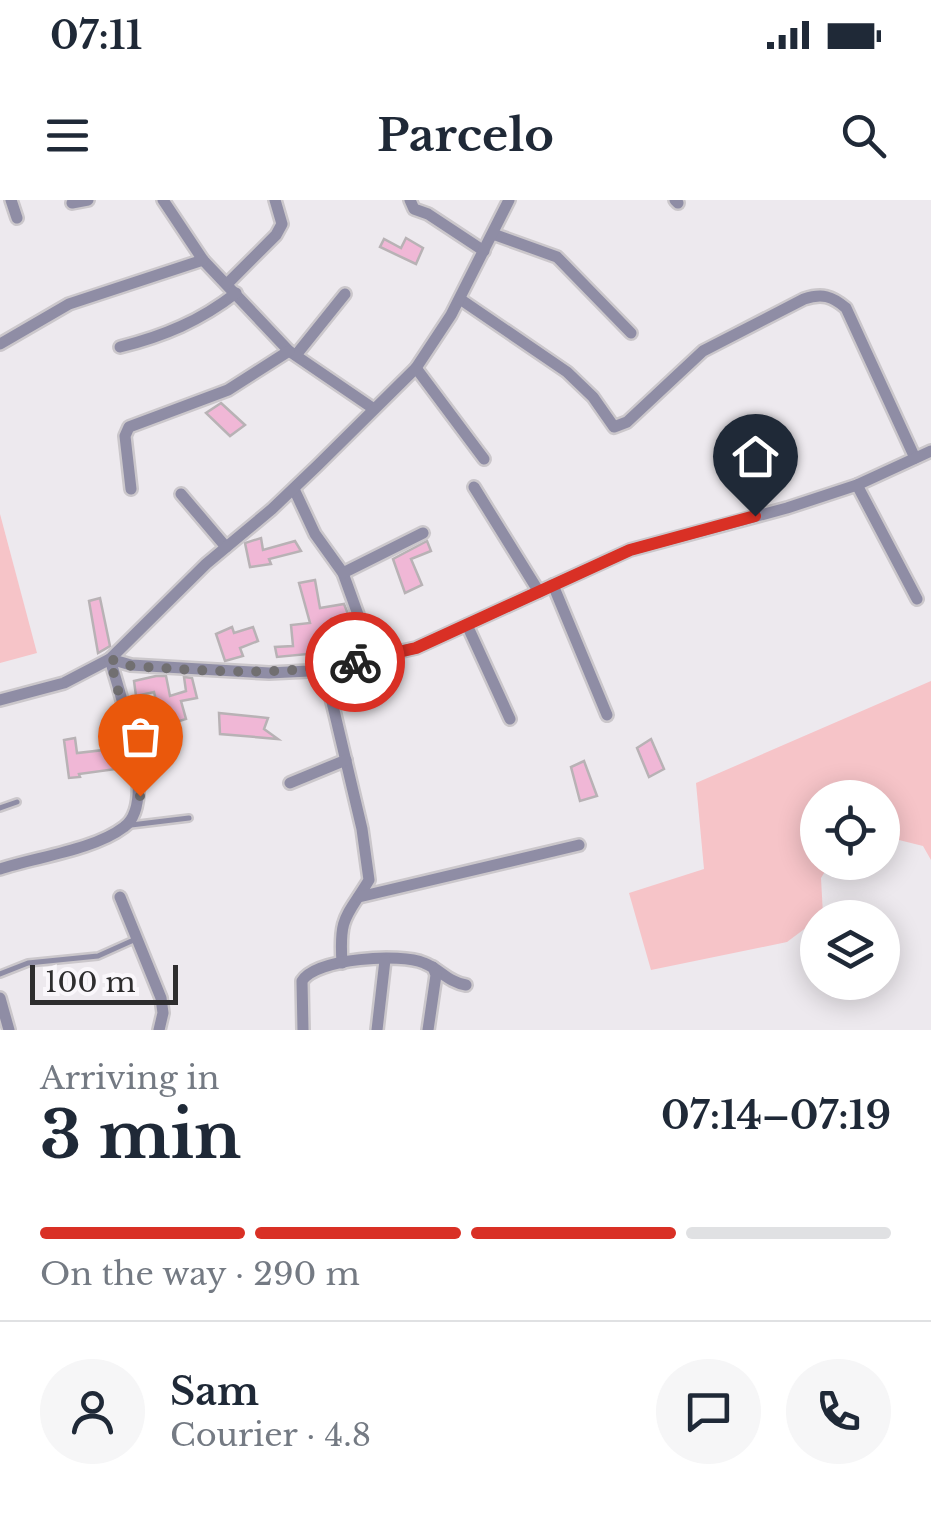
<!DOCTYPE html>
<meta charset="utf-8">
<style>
:root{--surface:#fff;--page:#f6f6f7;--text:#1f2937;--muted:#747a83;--line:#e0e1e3;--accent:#d93025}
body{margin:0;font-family:"Libre Baskerville",serif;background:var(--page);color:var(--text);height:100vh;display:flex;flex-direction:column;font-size:38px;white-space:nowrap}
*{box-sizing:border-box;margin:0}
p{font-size:32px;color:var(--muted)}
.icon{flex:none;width:55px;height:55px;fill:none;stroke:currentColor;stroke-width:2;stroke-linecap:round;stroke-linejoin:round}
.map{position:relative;height:830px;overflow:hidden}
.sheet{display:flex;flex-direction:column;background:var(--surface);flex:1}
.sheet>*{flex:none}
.buttons{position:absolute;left:800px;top:580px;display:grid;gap:20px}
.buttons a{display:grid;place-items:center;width:100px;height:100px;border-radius:50%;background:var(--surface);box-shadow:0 5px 25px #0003;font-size:50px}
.scale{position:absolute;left:30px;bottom:25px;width:148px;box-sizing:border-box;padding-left:10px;border:5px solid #2e2d2e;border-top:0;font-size:28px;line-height:35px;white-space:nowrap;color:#2e2d2e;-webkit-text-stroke:8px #faf7fb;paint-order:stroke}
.pin{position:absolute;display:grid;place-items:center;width:85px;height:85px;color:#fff;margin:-102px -42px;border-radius:50% 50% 50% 0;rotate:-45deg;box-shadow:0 0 10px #0007}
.pin .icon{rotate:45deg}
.courier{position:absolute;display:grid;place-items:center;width:100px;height:100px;margin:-50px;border:8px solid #d93025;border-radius:50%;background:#fff;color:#222;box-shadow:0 2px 12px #0007}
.overview em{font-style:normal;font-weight:700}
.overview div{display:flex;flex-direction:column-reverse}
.overview{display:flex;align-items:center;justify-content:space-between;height:170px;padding:0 40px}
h1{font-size:65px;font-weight:700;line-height:75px}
.bar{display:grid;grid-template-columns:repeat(4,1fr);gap:15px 10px;align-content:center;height:120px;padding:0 40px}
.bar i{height:12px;border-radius:8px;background:var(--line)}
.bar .selected{background:var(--accent)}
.bar p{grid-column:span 4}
.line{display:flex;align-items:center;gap:25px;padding:0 40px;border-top:2px solid var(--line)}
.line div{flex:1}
.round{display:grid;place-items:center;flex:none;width:105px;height:105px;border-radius:52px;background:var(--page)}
.status{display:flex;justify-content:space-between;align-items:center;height:70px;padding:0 50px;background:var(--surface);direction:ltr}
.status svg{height:28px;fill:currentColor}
header{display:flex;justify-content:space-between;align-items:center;height:130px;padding:0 40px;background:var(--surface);font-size:45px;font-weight:700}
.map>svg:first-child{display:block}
.green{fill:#f6c4c8}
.building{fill:#f0b7d6;stroke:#b8b2b5;stroke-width:2.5}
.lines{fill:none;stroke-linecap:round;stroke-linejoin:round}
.lane-casing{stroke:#cbc7cb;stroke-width:10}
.street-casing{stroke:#cbc7cb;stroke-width:16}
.lane{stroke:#8f8da5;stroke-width:5}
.street{stroke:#8f8da5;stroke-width:11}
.done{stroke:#716f71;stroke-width:10;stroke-dasharray:0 18}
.route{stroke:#d93025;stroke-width:12}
</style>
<div class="status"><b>07:11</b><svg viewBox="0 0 49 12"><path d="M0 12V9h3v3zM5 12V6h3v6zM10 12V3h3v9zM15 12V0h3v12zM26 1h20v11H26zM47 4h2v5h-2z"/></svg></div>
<header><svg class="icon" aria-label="menu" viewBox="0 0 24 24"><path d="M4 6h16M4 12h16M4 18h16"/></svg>Parcelo<svg class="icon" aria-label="search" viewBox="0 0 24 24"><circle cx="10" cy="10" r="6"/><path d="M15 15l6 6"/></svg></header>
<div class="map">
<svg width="931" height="830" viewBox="0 0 931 830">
<rect width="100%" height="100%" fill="#ede9ee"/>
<g class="green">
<path d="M0,314L37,453L0,463Z"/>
<path d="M931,481V660L923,646L895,639L883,643L882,598H818V662L830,663L821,678L823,715L787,742L651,770L629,693L704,669L696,583Z"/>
</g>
<g class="building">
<path d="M406,38L423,48L416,64L380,47L384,39L401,48Z"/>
<path d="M221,203L245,225L230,236L206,213Z"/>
<path d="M261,338L263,350L295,341L301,351L269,359L271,364L250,367L245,343Z"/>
<path d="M427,341L431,351L411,359L422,385L405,393L393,359Z"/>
<path d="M315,380L320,408L344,404L348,414L331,419L333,439L320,442V459L308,462L307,454L277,457L275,447L293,446L291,425L310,423L299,383Z"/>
<path d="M100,398L110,446L98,453L89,401Z"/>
<path d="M232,427L234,433L253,427L258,441L240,448L243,456L225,461L216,434Z"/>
<path d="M156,476H166L170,496L186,491L184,477L192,478L197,498L181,501L186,519L167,525L165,516L160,517L154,492L136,496L134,481Z"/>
<path d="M219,513L268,518L264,529L278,539L220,534Z"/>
<path d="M75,538L77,553L113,549L116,569L79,574L80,577L69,578L64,540Z"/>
<path d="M651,539L664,569L649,577L637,548Z"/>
<path d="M584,561L597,596L580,601L571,567Z"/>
</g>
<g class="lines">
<defs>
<g id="lane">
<path d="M0,608L17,602"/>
<path d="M131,625L189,618"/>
<path d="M0,774L28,763L98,756L136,739"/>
</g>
<g id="street">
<path d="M11,0L17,18"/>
<path d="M163,0L203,60L289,151L374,209"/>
<path d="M410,0L414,9L428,14L484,51"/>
<path d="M675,0L678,3"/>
<path d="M72,3L88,0"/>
<path d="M493,34L557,57L631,133"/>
<path d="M227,84L276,35L282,24L275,0"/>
<path d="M460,99L567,172L593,197L614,227L627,222L703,151L804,99C822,93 832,96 846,108L915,258"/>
<path d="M0,144L69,104L203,60"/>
<path d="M120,147C164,136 200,121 236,93"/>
<path d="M296,155L345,94"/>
<path d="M416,168L484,259"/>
<path d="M857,285L917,399"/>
<path d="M474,287L539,392"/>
<path d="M131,289L125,236L129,227L228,190L289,151"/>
<path d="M294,289L315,334L343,373L374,459"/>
<path d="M181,294L226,347"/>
<path d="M343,373L423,333"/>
<path d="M553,385L607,515"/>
<path d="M467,425L510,519"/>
<path d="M110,459L131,465L269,473L309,471L416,448L630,350L787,308L857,285L931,251"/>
<path d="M324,468L362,629L369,680C346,718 339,716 342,763"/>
<path d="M0,500L64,483L110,459L206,364L272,309L318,265L416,168L451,115L509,0"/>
<path d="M290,583L346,560"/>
<path d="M0,669C36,657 94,650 124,627C159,602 120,496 110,459"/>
<path d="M120,697L161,798L163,813L159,830"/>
<path d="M359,697L579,645"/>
<path d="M0,798L9,830"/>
<path d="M303,830L302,781C316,758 401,753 424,763C440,769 448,782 466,785"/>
<path d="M377,830L385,760"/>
<path d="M428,830L436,775L433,767"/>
</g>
</defs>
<use href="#lane" class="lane-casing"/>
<use href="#street" class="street-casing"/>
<use href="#lane" class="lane"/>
<use href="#street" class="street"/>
</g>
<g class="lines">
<path class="done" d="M140,596L136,560L110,459L131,466C208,471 278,477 355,462"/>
<path class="route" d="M355,462L416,448L630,350L755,316"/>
</g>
</svg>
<div class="buttons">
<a><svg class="icon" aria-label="locate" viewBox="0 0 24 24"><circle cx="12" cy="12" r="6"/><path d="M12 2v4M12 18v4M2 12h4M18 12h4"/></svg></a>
<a><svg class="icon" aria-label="layers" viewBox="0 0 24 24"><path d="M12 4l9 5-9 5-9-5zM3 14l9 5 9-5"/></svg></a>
</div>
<div class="scale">100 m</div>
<div class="pin" style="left:140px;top:596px;background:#ea580c"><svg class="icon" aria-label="bag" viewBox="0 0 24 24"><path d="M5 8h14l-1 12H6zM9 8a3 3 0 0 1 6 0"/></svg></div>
<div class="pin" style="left:755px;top:316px;background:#1f2937"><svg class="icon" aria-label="home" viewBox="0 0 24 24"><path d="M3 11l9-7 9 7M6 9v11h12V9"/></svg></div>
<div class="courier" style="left:355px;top:462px"><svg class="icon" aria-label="bike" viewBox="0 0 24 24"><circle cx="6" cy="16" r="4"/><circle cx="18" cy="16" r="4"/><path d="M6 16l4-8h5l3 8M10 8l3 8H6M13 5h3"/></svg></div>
</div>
<section class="sheet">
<div class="overview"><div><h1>3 min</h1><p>Arriving in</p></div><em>07:14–07:19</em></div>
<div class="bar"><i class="selected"></i><i class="selected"></i><i class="selected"></i><i></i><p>On the way · 290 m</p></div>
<div class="line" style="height:180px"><a class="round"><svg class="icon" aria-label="person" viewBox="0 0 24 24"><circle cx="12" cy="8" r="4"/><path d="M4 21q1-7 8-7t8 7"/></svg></a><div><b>Sam</b><p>Courier · 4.8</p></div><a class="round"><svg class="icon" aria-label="chat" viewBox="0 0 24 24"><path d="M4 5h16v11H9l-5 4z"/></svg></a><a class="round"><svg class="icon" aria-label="phone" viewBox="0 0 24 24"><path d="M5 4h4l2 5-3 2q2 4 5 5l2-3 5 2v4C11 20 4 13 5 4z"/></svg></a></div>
</section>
